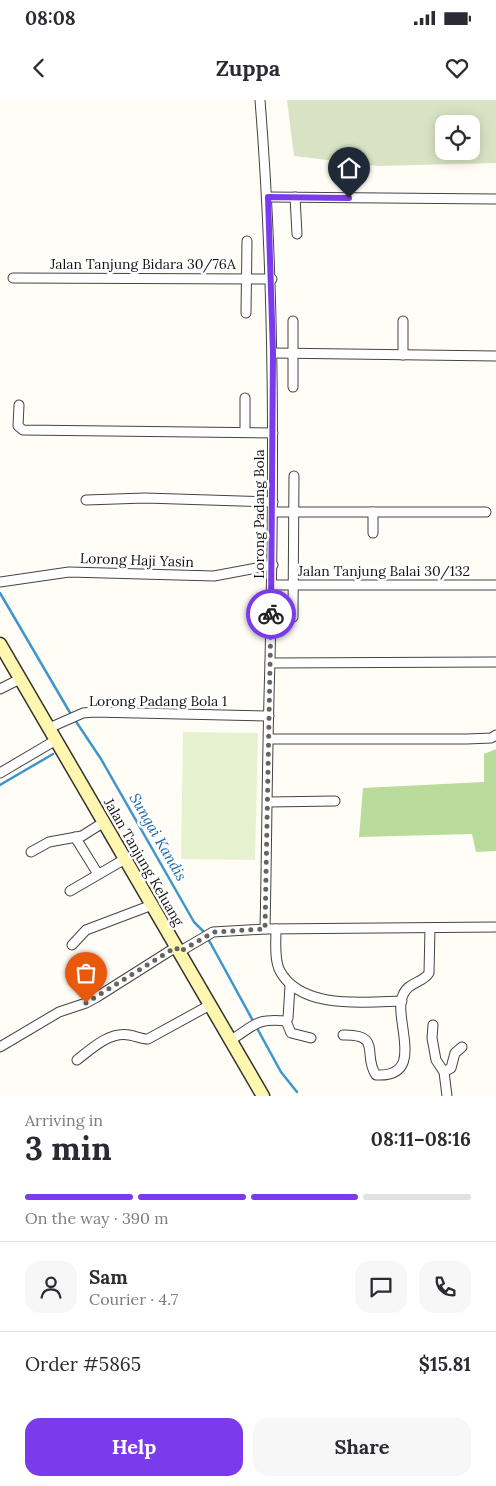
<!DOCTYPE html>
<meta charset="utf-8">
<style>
:root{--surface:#fff;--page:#f7f7f7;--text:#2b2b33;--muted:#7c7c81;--line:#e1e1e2;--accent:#7c3aed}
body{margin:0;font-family:Lora,serif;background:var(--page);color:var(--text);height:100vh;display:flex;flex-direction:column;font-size:19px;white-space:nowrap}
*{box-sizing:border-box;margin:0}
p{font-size:16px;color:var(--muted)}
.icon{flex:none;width:28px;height:28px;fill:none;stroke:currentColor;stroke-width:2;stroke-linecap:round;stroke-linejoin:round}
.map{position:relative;height:996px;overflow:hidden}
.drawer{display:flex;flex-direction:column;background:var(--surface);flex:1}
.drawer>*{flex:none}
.tools{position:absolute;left:435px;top:15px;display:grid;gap:10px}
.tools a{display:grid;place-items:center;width:45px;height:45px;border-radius:10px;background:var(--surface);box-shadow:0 2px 12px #0003;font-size:25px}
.pin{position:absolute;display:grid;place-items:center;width:42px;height:42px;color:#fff;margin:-51px -21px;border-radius:50% 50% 50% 0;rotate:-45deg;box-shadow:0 0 5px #0007}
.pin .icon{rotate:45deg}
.courier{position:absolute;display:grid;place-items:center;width:50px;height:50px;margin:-25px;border:4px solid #7c3aed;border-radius:50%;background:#fff;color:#222;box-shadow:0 1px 6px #0007}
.headline em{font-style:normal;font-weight:700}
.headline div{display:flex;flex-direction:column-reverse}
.headline{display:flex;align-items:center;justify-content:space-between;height:85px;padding:0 25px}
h1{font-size:32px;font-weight:700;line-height:38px}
.bar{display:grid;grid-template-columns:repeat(4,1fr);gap:8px 5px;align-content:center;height:60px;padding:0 25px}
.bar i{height:6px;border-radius:4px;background:var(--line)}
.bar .selected{background:var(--accent)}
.bar p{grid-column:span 4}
.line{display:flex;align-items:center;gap:12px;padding:0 25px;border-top:1px solid var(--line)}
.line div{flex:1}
.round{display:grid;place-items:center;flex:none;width:52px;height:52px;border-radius:15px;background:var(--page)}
.cta{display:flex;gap:10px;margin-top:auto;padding:10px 25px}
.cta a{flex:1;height:58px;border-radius:15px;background:var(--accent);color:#fff;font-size:20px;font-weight:700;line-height:58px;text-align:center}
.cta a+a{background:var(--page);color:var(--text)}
.status{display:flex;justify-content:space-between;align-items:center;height:35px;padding:0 25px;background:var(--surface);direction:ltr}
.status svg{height:14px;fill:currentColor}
header{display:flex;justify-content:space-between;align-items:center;height:65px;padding:0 25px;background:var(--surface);font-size:22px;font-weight:700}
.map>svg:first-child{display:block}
.forest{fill:#b9dc9c}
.cemetery{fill:#d9e3c4;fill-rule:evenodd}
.pitch{fill:#e6f2cf}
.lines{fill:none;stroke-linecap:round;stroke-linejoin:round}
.stream{stroke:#3f96cf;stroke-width:2.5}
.street-casing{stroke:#444;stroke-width:11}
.secondary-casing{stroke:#333;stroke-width:15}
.street{stroke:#fff;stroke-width:9}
.secondary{stroke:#fff6b0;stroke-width:12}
.done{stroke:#646461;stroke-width:5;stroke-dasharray:0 9}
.route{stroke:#7c3aed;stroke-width:6}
.labels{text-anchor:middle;stroke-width:5;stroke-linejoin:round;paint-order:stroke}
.street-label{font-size:14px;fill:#111;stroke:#fff}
.water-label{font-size:15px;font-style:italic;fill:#1768a6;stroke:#fff}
</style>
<div class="status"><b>08:08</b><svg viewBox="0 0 49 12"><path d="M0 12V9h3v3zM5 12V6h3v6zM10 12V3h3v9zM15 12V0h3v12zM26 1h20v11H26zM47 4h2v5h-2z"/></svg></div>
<header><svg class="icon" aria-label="back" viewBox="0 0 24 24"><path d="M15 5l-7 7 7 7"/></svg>Zuppa<svg class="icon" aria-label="heart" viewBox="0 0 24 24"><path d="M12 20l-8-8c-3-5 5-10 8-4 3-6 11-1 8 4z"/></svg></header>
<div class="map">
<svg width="496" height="996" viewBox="0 0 496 996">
<rect width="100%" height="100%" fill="#fffdf5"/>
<path class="forest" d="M496,649V751L476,752L472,734L359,737L363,688L484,682V654Z"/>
<path class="cemetery" d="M287,0H496V63L377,66L294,56ZM444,24H471V51H444Z"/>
<path class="pitch" d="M183,632L258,633L255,760L181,759Z"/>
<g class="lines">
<g class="stream">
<path d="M0,493L69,611L101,659L194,822L203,831L211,844L281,972L297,992"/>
<path d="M0,685L53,654"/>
</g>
<defs>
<g id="street">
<path d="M260,0C275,187 274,374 270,562C267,651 267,740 265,829"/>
<path d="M268,97L496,99"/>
<path d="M295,97L297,134"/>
<path d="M13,178L272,179"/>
<path d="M246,213L247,141"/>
<path d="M293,221V287"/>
<path d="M273,253L496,256"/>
<path d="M403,255V221"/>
<path d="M245,298V332"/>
<path d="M19,305L18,326L23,330L273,333"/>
<path d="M86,400L145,398L273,402"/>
<path d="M273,412H486"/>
<path d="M373,433V412"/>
<path d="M0,482L69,472L214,476L273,465"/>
<path d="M272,485H496"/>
<path d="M293,517L294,376"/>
<path d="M270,563L496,562"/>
<path d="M0,589L20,579"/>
<path d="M49,628L83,613L94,612L269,616"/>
<path d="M269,639H467L491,638L496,635"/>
<path d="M0,673L56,640"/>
<path d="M268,702L335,701"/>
<path d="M75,737L98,774"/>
<path d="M31,752L49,742L82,736L104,722"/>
<path d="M70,791L125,759"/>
<path d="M276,829C276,841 274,860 280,871C301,910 365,902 402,901"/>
<path d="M72,845L86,830L152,805"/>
<path d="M179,852L213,832L265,829L496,827"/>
<path d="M286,921L291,933L311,938"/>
<path d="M433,925L432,938L436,960L444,972L447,996"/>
<path d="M343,935C383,934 362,955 376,975C428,978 392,918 403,895C408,882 423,883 429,873L430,828"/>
<path d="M231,940C255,925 256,918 286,921L288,918L290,886"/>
<path d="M0,947L59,912L86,903L97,897L176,847"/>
<path d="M77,960C91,949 110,931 129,935C136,936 141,939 148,939L210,905"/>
<path d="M444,972L451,968L455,953L462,947"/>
</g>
<path id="secondary" d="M0,544L263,996"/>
</defs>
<use href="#street" class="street-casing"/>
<use href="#secondary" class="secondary-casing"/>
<use href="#street" class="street"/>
<use href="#secondary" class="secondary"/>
</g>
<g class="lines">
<path class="done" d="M86,903L176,847L179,852L214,832L265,829L271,514"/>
<path class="route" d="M271,514L273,253L268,97L349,98"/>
</g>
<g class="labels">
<g class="street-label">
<text x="143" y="169">Jalan Tanjung Bidara 30/76A</text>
<text transform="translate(259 414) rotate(-90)" y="5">Lorong Padang Bola</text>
<text transform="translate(137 460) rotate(2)" y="5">Lorong Haji Yasin</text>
<text x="384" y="476">Jalan Tanjung Balai 30/132</text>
<text x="158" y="606">Lorong Padang Bola 1</text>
<text transform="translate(144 762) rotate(60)" y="5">Jalan Tanjung Keluang</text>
</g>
<g class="water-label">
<text transform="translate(158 737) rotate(60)" y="5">Sungai Kandis</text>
</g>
</g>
</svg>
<div class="tools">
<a><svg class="icon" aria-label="locate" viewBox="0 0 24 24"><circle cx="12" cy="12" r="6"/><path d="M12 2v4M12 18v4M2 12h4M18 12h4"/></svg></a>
</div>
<div class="pin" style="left:86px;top:903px;background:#ea580c"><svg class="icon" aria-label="bag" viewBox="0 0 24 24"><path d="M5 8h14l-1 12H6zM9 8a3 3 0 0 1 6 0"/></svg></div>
<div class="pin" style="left:349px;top:98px;background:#1f2937"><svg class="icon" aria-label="home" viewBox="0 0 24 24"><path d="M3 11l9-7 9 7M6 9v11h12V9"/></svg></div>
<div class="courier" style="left:271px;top:514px"><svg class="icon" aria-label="bike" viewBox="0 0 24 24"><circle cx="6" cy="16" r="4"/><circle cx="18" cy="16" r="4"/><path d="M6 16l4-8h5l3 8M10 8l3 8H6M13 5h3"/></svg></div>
</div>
<section class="drawer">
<div class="headline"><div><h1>3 min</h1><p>Arriving in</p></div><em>08:11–08:16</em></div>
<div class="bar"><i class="selected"></i><i class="selected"></i><i class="selected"></i><i></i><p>On the way · 390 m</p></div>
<div class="line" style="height:90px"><a class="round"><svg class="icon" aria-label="person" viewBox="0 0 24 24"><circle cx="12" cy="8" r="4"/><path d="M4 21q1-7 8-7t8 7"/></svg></a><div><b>Sam</b><p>Courier · 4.7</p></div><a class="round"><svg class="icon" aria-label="chat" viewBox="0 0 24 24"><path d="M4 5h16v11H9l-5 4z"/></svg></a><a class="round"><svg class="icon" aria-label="phone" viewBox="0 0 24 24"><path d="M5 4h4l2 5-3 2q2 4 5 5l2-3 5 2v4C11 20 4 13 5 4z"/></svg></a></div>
<div class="line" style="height:65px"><div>Order #5865</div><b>$15.81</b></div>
<div class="cta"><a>Help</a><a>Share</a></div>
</section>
